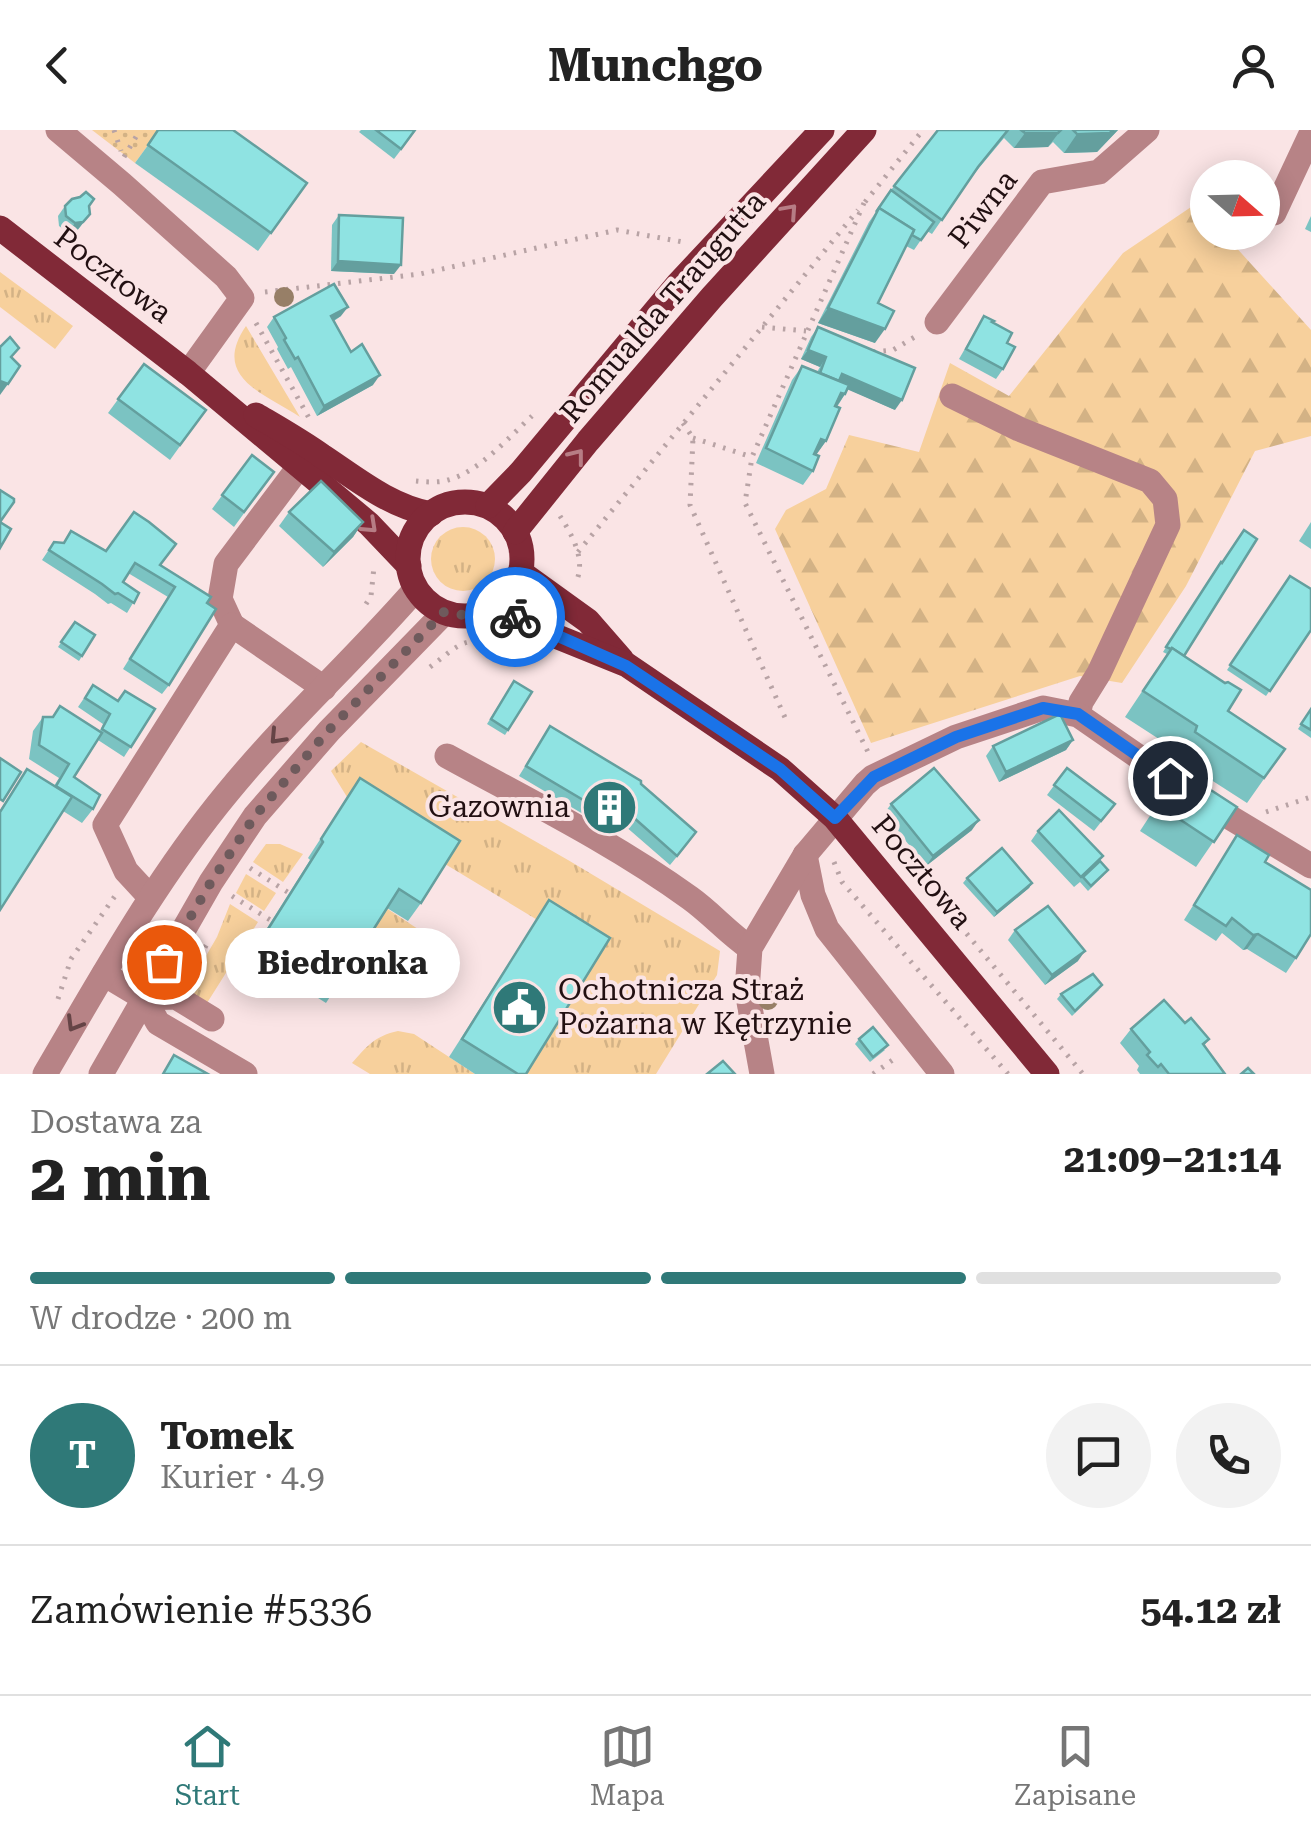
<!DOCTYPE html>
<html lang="pl">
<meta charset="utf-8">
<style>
:root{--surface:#fff;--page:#f2f2f2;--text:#222;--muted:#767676;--line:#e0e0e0;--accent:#2f7978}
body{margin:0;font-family:"Roboto Serif",serif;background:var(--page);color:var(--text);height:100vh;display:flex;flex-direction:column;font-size:38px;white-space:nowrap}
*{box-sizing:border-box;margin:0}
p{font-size:32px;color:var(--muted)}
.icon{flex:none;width:55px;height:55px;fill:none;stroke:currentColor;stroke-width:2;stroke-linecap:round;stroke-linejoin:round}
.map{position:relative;height:944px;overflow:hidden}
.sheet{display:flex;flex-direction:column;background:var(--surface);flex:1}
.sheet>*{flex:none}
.needle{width:65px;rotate:110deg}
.controls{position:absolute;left:1190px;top:30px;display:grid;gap:20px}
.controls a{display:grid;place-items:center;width:90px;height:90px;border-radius:50%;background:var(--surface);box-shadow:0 5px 25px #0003;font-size:50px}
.pin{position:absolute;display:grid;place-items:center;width:85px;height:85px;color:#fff;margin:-42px;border:5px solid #fff;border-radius:50%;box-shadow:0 2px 10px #0007}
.courier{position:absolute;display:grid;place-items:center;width:100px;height:100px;margin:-50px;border:8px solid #1a73e8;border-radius:50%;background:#fff;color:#222;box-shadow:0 2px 12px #0007}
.bubble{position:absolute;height:70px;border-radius:35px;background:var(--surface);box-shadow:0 5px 25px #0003;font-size:32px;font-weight:700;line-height:70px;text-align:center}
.summary em{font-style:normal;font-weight:700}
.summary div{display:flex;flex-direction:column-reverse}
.summary{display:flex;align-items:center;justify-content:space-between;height:170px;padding:0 30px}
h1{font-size:65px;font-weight:700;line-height:75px}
.bar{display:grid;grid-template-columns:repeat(4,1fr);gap:15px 10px;align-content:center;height:120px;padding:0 30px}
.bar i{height:12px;border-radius:8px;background:var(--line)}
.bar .on{background:var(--accent)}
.bar p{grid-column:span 4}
.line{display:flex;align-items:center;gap:25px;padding:0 30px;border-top:2px solid var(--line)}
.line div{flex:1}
.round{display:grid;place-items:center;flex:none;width:105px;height:105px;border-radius:52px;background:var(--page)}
header{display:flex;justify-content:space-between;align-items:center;height:130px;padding:0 30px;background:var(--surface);font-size:45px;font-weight:700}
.tab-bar{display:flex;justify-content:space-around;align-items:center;height:140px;border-top:2px solid var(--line);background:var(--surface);font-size:28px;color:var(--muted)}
.tab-bar a{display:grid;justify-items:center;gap:5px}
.tab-bar .on{color:var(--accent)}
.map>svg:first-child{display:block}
.grass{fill:url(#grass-tufts)}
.forest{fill:url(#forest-firs)}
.park{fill:url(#park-dots)}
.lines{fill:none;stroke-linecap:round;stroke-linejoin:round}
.path{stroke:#b8a3a5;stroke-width:5;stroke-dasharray:2.5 8;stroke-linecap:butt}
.minor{stroke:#b78386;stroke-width:25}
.major{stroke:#812937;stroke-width:25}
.tree{fill:#977f67}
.wall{fill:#7bc3c2}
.shaded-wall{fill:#649f9e}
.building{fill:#8fe3e2;stroke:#649f9e;stroke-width:2.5}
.oneway{stroke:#b77d85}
.oneway2{stroke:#654446}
.done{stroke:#6e5a5c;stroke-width:10;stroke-dasharray:0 18}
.route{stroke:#1a73e8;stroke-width:12}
.labels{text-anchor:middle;stroke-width:8;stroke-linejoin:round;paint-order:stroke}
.street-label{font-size:30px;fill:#221012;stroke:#fae4e5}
.poi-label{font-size:30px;fill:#221012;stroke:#fae4e5;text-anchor:end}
</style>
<header><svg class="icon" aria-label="back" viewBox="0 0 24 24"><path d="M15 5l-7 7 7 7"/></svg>Munchgo<svg class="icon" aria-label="person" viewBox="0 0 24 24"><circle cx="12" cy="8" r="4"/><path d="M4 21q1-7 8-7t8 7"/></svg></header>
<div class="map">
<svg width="1311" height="944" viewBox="0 0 1311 944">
<defs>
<pattern id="grass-tufts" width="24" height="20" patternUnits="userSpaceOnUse" patternTransform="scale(2.5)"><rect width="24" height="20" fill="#f7d09c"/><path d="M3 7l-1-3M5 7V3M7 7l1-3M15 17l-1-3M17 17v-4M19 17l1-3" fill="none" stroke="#d3b285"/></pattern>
<pattern id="forest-firs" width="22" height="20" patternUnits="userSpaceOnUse" patternTransform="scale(2.5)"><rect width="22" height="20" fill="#f7d09c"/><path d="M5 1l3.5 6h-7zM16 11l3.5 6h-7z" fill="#d3b285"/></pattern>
<pattern id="park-dots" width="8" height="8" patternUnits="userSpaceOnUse" patternTransform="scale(2.5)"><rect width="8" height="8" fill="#f7d09c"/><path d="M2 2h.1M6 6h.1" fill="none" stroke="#d3b285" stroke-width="1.8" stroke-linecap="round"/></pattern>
</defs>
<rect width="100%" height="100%" fill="#fae4e5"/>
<g class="grass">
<path d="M0,142L73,196L55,219L0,177Z"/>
<path d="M246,196L300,287C263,263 211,247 246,196Z"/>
<circle cx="463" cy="429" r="32"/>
<path d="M361,612L568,730L720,821L717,845L656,944H524L597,826L445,734L447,729L347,667L331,641Z"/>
<path d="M266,714H280L303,724L283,752L253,732Z"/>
<path d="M246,744L276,763L264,781L236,763Z"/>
<path d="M230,774L258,792L207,873L188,861L189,855L217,807Z"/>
<path d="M386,778L418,799L419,807L415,816L354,829Z"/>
<path d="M398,901L414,904L475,944H370L352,933C367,916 375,906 398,901Z"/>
</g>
<path class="forest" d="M1194,75L1207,88L1208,102L1223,103L1311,200V306L1255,321L1186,456L1122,553L1080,546L871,613L775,399L786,380L826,359L849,305L919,322L950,233L1009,266L1123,123Z"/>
<path class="park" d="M92,0H159L135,33Z"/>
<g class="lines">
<g class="path">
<path d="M114,0L121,21"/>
<path d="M124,27L140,0"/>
<path d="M865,72L923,0"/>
<path d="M864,73L752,327L745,373L868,622"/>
<path d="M265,162L420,144L617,100L683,112"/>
<path d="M256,193L309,288"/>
<path d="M762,197L806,201"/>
<path d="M873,222L893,220L918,205"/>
<path d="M683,293L693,308L690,375L787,592"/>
<path d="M693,308L752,327"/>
<path d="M416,351C426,352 438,353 448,350C479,342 509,307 532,286"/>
<path d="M560,386C573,406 587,432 575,454"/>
<path d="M578,422L858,80"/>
<path d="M366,474L371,466L374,437"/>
<path d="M430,537C456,518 464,504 496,515C508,519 517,523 529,521"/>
<path d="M1266,682L1311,667"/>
<path d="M834,732L842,752L1008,944"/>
<path d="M250,738L289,763"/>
<path d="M913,739L1083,944"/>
<path d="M232,766L272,791"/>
<path d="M195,836L209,810"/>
<path d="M58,869L71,829L115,766"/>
<path d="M873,944L894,929"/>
</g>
<g class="minor">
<path d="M58,0L122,54L226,147L242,168L188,243"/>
<path d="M1274,83L1311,4"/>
<path d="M937,192L1042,52L1099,42L1147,0"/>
<path d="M952,266L1019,299L1150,351L1165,369L1168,395L1099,543L1081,572L1078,585"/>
<path d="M232,495L220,469L226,434L299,337"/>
<path d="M447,626C529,671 614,713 690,768C711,783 728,803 750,818"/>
<path d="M805,725L813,765L827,799L942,944"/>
<path d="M150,767L126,741L105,695L232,495L324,558"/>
<path d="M104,844L144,868L176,867L212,889"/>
<path d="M144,868L158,893L245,944"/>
<path d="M45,944C102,847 156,749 228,662C286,591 355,529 415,460"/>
<path d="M101,944L211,752L255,686L329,601L444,483"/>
<path d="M762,944L747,861L750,818L805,725L865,654L873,647L956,607L1043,578L1078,585L1201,670L1311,736"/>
</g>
<g class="major">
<path d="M0,98L188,243L369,394L409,436"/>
<path d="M256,285C278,298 301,311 322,326C357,349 389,376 431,384"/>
<circle cx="465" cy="429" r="57"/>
<path d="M488,376L521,342L678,154L822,0"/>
<path d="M515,402L588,311L712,167L864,0"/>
<path d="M520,442L588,491L622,530"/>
<path d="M495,477L543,501L627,535L780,639L835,688L1047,944"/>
</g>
</g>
<g class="tree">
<circle cx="284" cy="167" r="10"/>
<circle cx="768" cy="870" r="10"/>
</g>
<g class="wall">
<path d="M159,0L307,53L258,121L135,33Z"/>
<path d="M361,0H416L394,29L359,2Z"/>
<path d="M938,0H1118L1097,22L1064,23L1053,12L1048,17L1014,18L1004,8L969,50L932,104L927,101L914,120L906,116L878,173L875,213L818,193L869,92L894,56Z"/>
<path d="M65,76L89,77L90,84L76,102L68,103L59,96L58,86Z"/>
<path d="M339,85L394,144L331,141L332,95Z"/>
<path d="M1311,86V102L1305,99Z"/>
<path d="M341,186L334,191L351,222L373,255L317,286L291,237L288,239L277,219L278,217L267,197L274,187Z"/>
<path d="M984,186L992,192L1007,213L1003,239L996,249L959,229Z"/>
<path d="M818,197L895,280L848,259L837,277L826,311L816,325L813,341L803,355L756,333L792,250L802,236L817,242L820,237L801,229L811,207Z"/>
<path d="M144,234L206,280L170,330L108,283Z"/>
<path d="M252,325L274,342L234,397L212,379Z"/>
<path d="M289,382L363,392L353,407L323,437L279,396Z"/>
<path d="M1311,392V419L1299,411Z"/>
<path d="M71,401L106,421L160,435L211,467L169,555L162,564L123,539L168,467L128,443L123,452L139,463L127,483L111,473L108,474L95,464L42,430L54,412L63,413Z"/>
<path d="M1217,437L1184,526L1228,581L1285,619L1247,673L1177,628L1179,622L1125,587L1167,524L1163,522Z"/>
<path d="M1290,446L1311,500L1266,566L1227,540Z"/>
<path d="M75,492L95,505L79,531L58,517Z"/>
<path d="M514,551L532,562L505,605L487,594Z"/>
<path d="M93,555L118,571L155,579L124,627L98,610L74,647L93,679L82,693L63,681L0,780V680L27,639L54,656L59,648L29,629L33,601L43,587L100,601L103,594L78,577Z"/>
<path d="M1311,579V608L1298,599Z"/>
<path d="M550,596L641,654L689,712L670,735L617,689L610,700L519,646Z"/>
<path d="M1073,610L1066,620L999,652L986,626L993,616Z"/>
<path d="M1067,638L1115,674L1094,701L1047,665Z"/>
<path d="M1180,640L1237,677L1196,737L1140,701Z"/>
<path d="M360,648L421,773L408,791L387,778L326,873L250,825L310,730L308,728Z"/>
<path d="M891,674L972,700L926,736L884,684Z"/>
<path d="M1038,701L1100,731L1104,745L1088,761L1080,752L1074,757L1031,711Z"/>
<path d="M1237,705L1265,732L1296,828L1286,843L1247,819L1243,820L1222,803L1216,811L1184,790Z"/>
<path d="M967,748L1032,753L1029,758L994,787L963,753Z"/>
<path d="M549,770L526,944H475L449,927Z"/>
<path d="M1015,800L1078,831L1045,855L1008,810Z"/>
<path d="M1099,860L1072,886L1057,869L1061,864Z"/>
<path d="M1185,893L1209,909L1204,916L1225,944H1140L1137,940L1139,936L1120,913L1131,899Z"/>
<path d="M859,909L885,920L870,932L855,914Z"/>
</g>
<g class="shaded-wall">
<path d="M1061,0L1048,17L1014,18L1025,3Z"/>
<path d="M1118,0L1097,22L1064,23L1077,4Z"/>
<path d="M90,84L76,102L68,103L75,93Z"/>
<path d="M338,131L401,135L394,144L331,141Z"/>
<path d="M348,177L341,186L324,196L331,186Z"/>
<path d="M828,178L885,199L875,213L818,193Z"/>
<path d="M808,220L826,227L820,237L801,229Z"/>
<path d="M842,244L902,270L895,280L835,254Z"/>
<path d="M380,245L373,255L317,286L324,276Z"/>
<path d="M0,251L8,254L0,265Z"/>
<path d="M841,263L845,264L835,279L830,277Z"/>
<path d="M821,309L826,311L816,325L811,323Z"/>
<path d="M363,392L353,407L323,437L334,422Z"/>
<path d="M1073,610L1066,620L999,652L1006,642Z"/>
<path d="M979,690L972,700L926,736L933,726Z"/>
<path d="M1032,753L1029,758L994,787L997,782Z"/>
<path d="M1258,804L1247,819L1243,820L1253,805Z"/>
<path d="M1085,821L1078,831L1045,855L1052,845Z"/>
</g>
<g class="building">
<path d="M158,0H233L307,53L271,103L148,15Z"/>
<path d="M376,0H415L401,19Z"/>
<path d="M938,0H1008L978,37L942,90L894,56Z"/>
<path d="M1021,0H1061L1058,3H1025Z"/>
<path d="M1073,0H1113L1110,3L1077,4Z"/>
<path d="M891,60L934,92L921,110L912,105L914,100L879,78L876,82Z"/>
<path d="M86,62L94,69L89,76L90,84L83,92L75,93L66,86L65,76L72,69L80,67Z"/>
<path d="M879,78L914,100L878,173L894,181L885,199L828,178Z"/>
<path d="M339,85L403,88L401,135L338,131Z"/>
<path d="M334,154L348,177L331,186L351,222L362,214L380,245L324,276L298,227L295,229L284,210L286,208L274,187Z"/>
<path d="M984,186L994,191L992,192L1012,203L1007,213L1015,217L1003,239L966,219Z"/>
<path d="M818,197L915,238L902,270L842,244L839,251L820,243L826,227L808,220Z"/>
<path d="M10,207L19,218L11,227L20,236L8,254L0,251V217Z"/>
<path d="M144,234L206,280L180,315L118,269Z"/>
<path d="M802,236L849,255L845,264L841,263L835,276L840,278L826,311L821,309L814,324L819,326L813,341L766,318Z"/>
<path d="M252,325L274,342L244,382L222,365Z"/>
<path d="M321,351L363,392L334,422L289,382Z"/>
<path d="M0,360L14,369V372L0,392L11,399L0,418Z"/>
<path d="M134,382L149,392L176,414L160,435L211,467L207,473L216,479L169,555L130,529L175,457L135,433L123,452L139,463L134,473L118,463L115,464L102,454L49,420L54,412L64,413L71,401L106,421Z"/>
<path d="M1244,400L1257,409L1184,526L1172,518L1171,519L1166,517L1221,432L1222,433Z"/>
<path d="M1290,446L1311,459V500L1270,561L1230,535Z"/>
<path d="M75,492L95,505L82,526L61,512Z"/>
<path d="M1172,518L1225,553L1228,552L1241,560L1228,581L1285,619L1264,648L1195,602L1197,596L1143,561Z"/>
<path d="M514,551L532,562L508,600L491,589Z"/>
<path d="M93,555L118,571L125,561L155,579L131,617L102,599L110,584L85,568Z"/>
<path d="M60,576L102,603L74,647L100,665L93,679L56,656L69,634L39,615L43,587H53Z"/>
<path d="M1311,579V600L1301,594Z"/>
<path d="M1060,584L1073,610L1006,642L993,616Z"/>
<path d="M550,596L641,651V654L696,702L677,726L624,679L617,690L526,636Z"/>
<path d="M0,628L21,642L3,671L0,669Z"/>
<path d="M934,638L979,690L933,726L891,674Z"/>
<path d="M1067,638L1115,674L1101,691L1054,655Z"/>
<path d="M27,639L72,667L0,780V682Z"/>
<path d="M1180,640L1237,677L1214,712L1158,675Z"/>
<path d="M360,648L460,711L421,773L399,759L339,854L263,807L323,712L321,709Z"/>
<path d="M1059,680L1103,726L1081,747L1038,701Z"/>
<path d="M1237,705L1269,725L1265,732L1311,760V804L1296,828L1258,804L1253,805L1232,788L1226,796L1194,775Z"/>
<path d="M1002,718L1032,753L997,782L967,748Z"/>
<path d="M1100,731L1108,740L1091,756L1083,747Z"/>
<path d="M549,770L610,808L526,944H518L462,909Z"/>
<path d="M1048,776L1085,821L1052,845L1015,800Z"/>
<path d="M1093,844L1102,855L1075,881L1061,864Z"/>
<path d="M1164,870L1185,893L1191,888L1209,909L1203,914L1225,944H1169L1161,934L1158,937L1147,925L1150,922L1131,899Z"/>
<path d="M873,897L888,915L873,927L859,909Z"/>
<path d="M174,925L208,944H163Z"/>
<path d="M723,931L735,944H707Z"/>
<path d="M1248,938L1254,944H1241Z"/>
</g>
<defs><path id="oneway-chevron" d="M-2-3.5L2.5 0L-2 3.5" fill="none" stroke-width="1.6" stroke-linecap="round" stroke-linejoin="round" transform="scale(2.5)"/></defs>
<g class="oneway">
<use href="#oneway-chevron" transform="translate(790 81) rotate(-48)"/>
<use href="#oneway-chevron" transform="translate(577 326) rotate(-52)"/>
<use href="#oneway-chevron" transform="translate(370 396) rotate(43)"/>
</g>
<g class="oneway2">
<use href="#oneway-chevron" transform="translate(277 607) rotate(133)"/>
<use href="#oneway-chevron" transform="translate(74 894) rotate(121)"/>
</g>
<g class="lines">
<path class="done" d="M164,832L211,752L255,686L328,601L444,482C463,487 477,485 495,477L515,487"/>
<path class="route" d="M515,487L626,536L780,639L835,688L874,647L956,607L1043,578L1078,584L1170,648"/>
</g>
<defs>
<symbol id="building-disc" viewBox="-11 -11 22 22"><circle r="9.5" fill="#2f7978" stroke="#fae4e5"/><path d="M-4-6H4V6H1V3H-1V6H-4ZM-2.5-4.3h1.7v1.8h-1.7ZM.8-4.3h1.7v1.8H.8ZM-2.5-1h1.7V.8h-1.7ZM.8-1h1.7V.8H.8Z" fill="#fff"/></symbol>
<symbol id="civic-disc" viewBox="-11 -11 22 22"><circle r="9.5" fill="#2f7978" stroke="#fae4e5"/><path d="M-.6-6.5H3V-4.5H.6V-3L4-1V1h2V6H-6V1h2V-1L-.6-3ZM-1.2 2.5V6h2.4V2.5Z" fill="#fff"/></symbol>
</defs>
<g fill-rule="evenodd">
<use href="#building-disc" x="578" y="646" width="63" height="63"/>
<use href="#civic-disc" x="488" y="846" width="63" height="63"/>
</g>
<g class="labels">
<g class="street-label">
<text transform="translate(983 79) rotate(-52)" y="10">Piwna</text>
<text transform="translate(113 145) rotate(37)" y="10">Pocztowa</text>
<text transform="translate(663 177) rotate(-49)" y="10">Romualda Traugutta</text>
<text transform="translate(922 742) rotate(50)" y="10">Pocztowa</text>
</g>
<g class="poi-label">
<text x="570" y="687">Gazownia</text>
<text x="558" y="870" text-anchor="start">Ochotnicza Straż<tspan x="558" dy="34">Pożarna w Kętrzynie</tspan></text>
</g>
</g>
</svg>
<div class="controls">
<a><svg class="needle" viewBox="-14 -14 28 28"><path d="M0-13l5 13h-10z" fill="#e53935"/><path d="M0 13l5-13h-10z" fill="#767676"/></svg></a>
</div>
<div class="pin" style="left:164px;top:832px;background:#ea580c"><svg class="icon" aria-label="bag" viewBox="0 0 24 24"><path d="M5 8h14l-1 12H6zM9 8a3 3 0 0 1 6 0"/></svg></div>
<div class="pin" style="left:1170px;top:648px;background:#1f2937"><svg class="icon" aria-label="home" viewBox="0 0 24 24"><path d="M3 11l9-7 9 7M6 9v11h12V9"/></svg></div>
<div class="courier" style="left:515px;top:487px"><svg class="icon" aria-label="bike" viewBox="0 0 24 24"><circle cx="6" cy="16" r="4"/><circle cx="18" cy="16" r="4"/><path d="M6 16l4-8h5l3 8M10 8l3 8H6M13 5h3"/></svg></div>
<div class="bubble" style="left:225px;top:798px;width:235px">Biedronka</div>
</div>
<section class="sheet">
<div class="summary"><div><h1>2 min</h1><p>Dostawa za</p></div><em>21:09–21:14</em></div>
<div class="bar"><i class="on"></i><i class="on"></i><i class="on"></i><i></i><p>W drodze · 200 m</p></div>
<div class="line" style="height:180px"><b class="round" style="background:var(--accent);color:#fff">T</b><div><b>Tomek</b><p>Kurier · 4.9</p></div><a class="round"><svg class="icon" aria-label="chat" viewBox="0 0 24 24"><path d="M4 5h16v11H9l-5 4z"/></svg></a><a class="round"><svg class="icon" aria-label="phone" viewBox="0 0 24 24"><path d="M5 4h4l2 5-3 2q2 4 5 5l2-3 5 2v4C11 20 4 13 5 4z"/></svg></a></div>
<div class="line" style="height:130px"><div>Zamówienie #5336</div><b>54.12 zł</b></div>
</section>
<nav class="tab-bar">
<a class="on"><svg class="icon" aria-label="home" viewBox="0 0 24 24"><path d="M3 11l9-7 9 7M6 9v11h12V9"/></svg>Start</a>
<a><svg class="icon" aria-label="map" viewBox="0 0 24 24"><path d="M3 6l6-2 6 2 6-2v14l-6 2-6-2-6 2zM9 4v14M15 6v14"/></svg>Mapa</a>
<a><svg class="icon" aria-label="saved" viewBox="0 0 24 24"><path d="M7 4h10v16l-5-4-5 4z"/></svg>Zapisane</a>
</nav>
